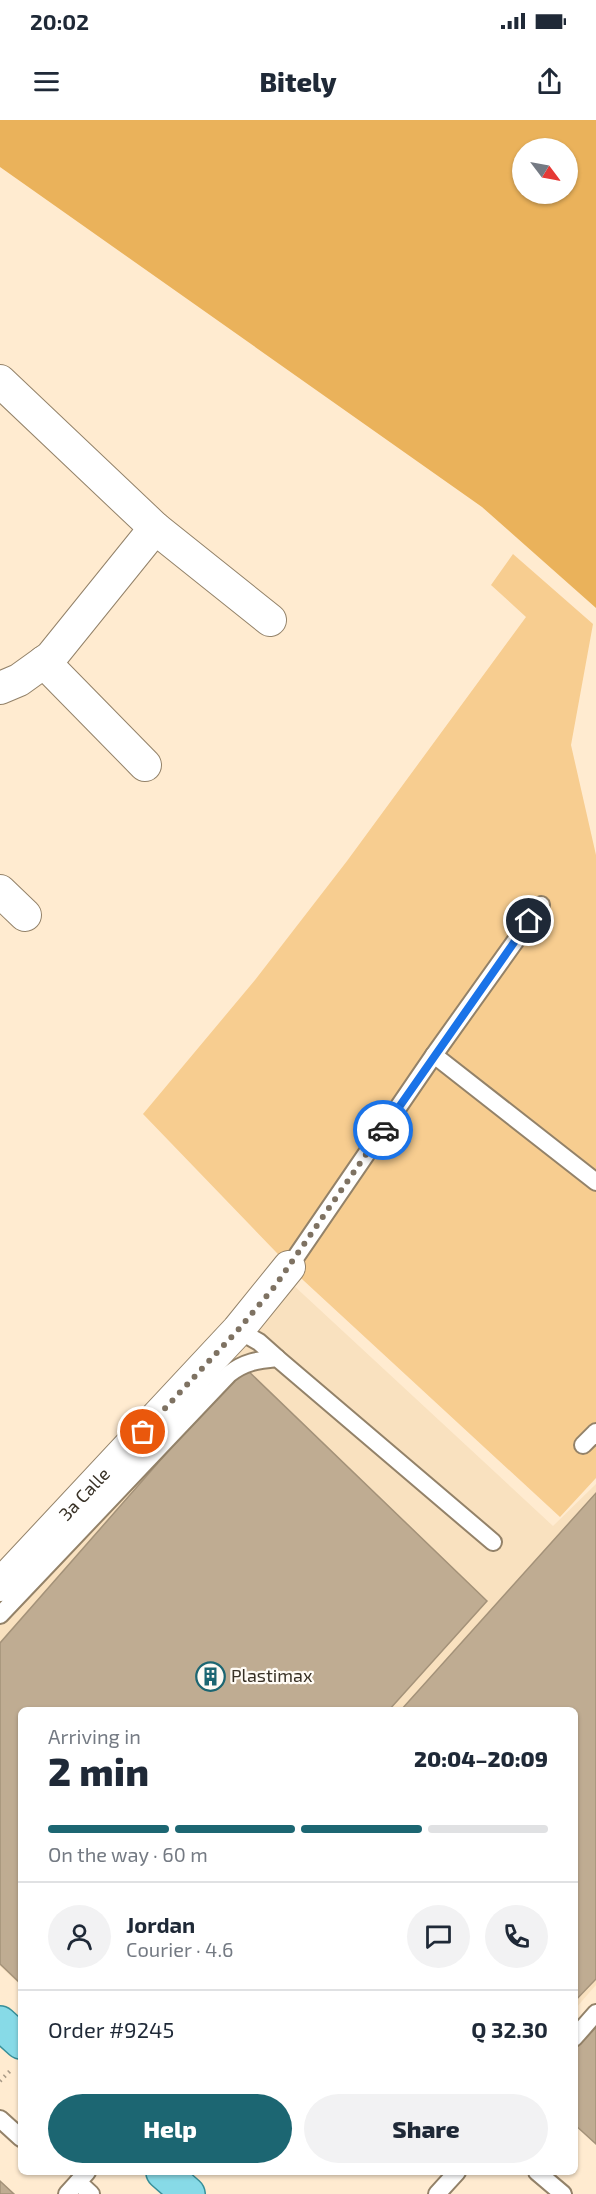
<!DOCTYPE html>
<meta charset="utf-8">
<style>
:root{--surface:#fff;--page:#f2f2f3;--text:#1f2937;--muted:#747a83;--line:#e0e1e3;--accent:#1c6672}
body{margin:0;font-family:"Exo 2",sans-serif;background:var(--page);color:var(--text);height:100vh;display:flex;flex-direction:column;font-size:22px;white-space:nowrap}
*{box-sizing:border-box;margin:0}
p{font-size:20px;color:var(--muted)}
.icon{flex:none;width:33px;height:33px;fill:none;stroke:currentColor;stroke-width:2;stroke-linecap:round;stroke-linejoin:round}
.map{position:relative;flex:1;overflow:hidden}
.side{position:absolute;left:18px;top:1587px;width:560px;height:468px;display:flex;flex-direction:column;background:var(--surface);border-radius:9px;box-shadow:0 2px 4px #0004}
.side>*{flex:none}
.needle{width:39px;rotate:122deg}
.fabs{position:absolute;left:512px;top:18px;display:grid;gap:12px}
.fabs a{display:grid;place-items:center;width:66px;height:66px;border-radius:50%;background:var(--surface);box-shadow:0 2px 4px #0004;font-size:30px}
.pin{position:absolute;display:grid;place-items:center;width:51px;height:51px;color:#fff;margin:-26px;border:3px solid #fff;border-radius:50%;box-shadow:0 2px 6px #0007}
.courier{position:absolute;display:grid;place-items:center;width:60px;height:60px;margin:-30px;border:4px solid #1a73e8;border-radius:50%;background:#fff;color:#222;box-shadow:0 2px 8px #0007}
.summary em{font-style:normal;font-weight:800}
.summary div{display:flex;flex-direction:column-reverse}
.summary{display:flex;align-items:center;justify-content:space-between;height:102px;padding:0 30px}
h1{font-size:39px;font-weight:800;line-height:45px}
.bar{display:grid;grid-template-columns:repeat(4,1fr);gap:9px 6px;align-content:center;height:72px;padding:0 30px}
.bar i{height:8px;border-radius:4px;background:var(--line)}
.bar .active{background:var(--accent)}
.bar p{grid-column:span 4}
.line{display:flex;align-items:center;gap:15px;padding:0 30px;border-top:2px solid var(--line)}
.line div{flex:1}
.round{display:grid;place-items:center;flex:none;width:63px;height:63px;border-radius:32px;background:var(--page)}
.action{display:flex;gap:12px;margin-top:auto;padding:12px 30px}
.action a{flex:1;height:69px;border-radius:36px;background:var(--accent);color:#fff;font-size:24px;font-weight:800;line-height:69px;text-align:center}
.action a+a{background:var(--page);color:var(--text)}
.status{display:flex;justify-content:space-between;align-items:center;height:42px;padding:0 30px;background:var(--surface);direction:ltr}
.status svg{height:16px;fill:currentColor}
header{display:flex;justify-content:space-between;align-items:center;height:78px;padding:0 30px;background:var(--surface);font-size:27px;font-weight:800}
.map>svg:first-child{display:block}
.built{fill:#f9e1bf}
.green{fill:#f7cd90}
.forest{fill:#eab25b;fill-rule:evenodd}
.building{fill:#bfac92;stroke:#a49279;stroke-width:1.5}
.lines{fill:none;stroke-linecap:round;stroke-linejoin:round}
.service-casing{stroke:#938269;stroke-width:20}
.minor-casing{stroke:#938269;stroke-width:34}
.primary-casing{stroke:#378f99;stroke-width:36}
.path{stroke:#a99a86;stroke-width:4;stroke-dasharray:1.5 4.5;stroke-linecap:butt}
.service{stroke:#fff;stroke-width:16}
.minor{stroke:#fff;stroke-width:32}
.primary{stroke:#87dae7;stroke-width:33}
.done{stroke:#7e7262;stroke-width:6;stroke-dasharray:0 10.8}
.route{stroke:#1a73e8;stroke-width:8}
.labels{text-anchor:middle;stroke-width:4.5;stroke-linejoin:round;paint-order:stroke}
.street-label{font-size:18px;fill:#383126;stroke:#fffbf5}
.poi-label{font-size:18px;fill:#383126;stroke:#fffbf5;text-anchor:start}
</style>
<div class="status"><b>20:02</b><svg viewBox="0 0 49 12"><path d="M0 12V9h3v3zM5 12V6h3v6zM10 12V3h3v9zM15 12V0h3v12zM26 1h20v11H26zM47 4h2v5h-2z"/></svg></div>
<header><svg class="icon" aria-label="menu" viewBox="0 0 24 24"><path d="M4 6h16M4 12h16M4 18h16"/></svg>Bitely<svg class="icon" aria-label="share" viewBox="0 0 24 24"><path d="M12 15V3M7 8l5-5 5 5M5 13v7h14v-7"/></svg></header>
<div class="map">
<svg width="596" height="2074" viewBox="0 0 596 2074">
<rect width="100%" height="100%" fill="#ffebd0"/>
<path class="built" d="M291,1163L553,1406L596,1364V1865L575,1889L574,1590H21V1866L0,1846V1498Z"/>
<path class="green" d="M513,434L593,504L571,625L596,735V1358L560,1397L303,1160L143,994L255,860L347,741L526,497L491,465Z"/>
<path class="forest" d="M0,0H596V488L482,387L0,47ZM522,28H567V74H522Z"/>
<g class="building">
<path d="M243,1246L487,1481L389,1590H21V1864L0,1844V1523Z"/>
<path d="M596,1373V1859L574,1882V1590H401Z"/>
<path d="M596,1904V2024L574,2004V1928Z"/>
<path d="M0,2061L14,2074H0Z"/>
</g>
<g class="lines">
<defs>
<g id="service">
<path d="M434,935L596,1062"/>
<path d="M289,1147L434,935L541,785"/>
<path d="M238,1210L259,1222L277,1238"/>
<path d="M583,1325L596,1312"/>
<path d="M0,1495L229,1254C244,1242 258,1240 277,1238L493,1422"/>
<path d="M574,1918L596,1893"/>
<path d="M0,1999L21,2018"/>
<path d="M537,2052L563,2074"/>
<path d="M78,2062L91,2074"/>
<path d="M67,2074L87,2052"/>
<path d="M437,2074L457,2052"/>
</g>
<g id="minor">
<path d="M0,261L155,408L270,500"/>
<path d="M44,542L145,645"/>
<path d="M0,568L19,560L51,537L155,408"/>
<path d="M0,771L25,795"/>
<path id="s1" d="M0,1465L238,1210L289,1147"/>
</g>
<g id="primary">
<path d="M0,1903L21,1922"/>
<path d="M163,2052L188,2074"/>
</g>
</defs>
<use href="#service" class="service-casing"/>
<use href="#minor" class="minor-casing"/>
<use href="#primary" class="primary-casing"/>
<path class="path" d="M0,1961L10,1951"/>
<use href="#service" class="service"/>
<use href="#minor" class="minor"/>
<use href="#primary" class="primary"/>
</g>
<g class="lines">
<path class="done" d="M143,1312L238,1210L275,1166L383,1010"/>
<path class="route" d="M383,1010L529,801"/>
</g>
<defs>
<symbol id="building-ring" viewBox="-11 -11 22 22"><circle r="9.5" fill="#fffbf5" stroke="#1c6672" stroke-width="1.5"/><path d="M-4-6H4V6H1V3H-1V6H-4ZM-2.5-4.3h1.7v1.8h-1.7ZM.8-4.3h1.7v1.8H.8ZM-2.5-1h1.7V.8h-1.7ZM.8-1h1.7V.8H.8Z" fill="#1c6672"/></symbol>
</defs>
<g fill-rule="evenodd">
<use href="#building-ring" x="194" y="1540" width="33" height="33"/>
</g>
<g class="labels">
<g class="street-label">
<text dy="6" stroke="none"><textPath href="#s1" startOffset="124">3a Calle</textPath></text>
</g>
<g class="poi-label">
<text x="231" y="1562">Plastimax</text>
</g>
</g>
</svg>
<div class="fabs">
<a><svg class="needle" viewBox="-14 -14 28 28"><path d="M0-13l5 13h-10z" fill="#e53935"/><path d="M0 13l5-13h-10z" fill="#747a83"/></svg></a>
</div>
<div class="pin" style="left:143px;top:1312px;background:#ea580c"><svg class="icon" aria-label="bag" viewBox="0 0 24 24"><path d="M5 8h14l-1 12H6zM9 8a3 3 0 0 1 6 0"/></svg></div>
<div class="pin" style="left:529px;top:801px;background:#1f2937"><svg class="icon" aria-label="home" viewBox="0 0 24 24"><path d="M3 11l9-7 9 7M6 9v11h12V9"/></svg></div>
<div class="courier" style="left:383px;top:1010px"><svg class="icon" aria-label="car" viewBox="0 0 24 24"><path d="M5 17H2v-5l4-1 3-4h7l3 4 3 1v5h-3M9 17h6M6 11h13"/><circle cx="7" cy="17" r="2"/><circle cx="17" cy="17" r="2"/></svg></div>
<section class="side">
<div class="summary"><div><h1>2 min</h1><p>Arriving in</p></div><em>20:04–20:09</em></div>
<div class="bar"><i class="active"></i><i class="active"></i><i class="active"></i><i></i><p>On the way · 60 m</p></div>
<div class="line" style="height:108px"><a class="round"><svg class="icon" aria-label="person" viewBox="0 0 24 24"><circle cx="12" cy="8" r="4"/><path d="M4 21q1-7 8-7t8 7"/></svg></a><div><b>Jordan</b><p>Courier · 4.6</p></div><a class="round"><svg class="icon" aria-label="chat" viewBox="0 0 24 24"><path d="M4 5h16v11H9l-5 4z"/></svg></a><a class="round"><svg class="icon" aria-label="phone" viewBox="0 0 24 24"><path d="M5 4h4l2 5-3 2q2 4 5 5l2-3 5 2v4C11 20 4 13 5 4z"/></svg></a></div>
<div class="line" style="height:78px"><div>Order #9245</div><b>Q 32.30</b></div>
<div class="action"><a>Help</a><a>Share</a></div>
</section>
</div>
